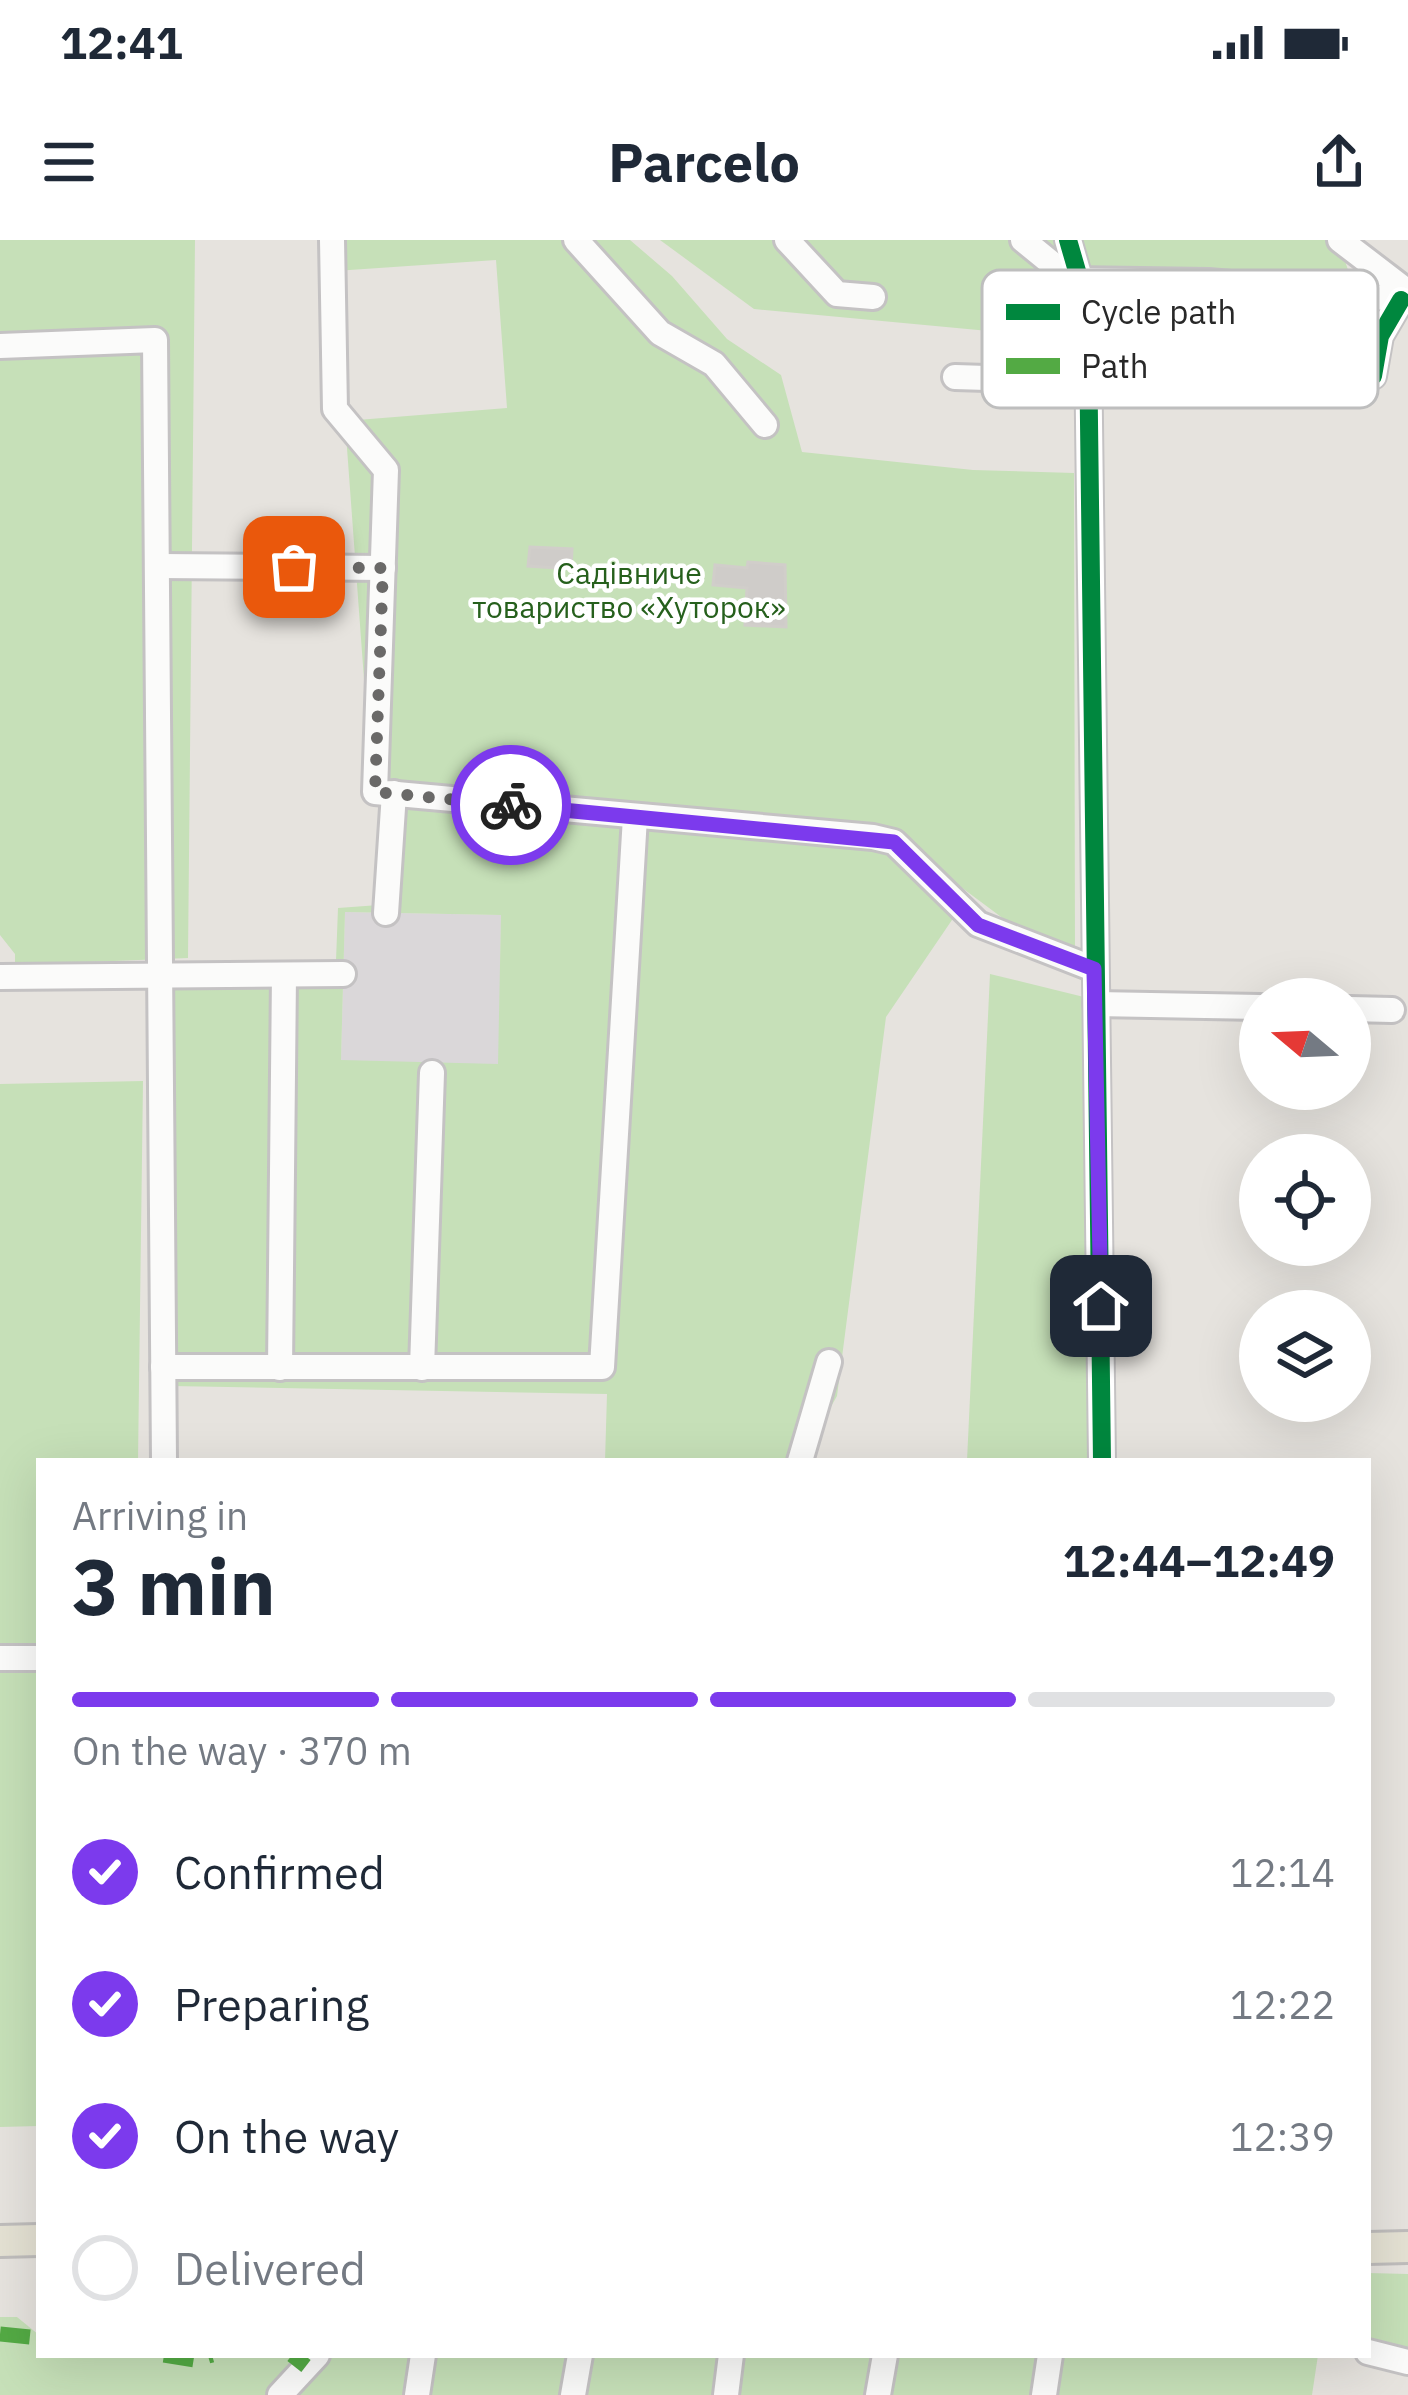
<!DOCTYPE html>
<meta charset="utf-8">
<style>
:root{--surface:#fff;--page:#f2f2f3;--text:#1f2937;--muted:#747a83;--line:#e0e1e3;--accent:#7c3aed}
body{margin:0;font-family:"IBM Plex Sans",sans-serif;background:var(--page);color:var(--text);height:100vh;display:flex;flex-direction:column;font-size:45px;white-space:nowrap}
*{box-sizing:border-box;margin:0}
p{font-size:39px;color:var(--muted)}
.icon{flex:none;width:66px;height:66px;fill:none;stroke:currentColor;stroke-width:2;stroke-linecap:round;stroke-linejoin:round}
.map{position:relative;flex:1;overflow:hidden}
.drawer{position:absolute;left:36px;top:1218px;width:1335px;height:900px;display:flex;flex-direction:column;background:var(--surface);border-radius:0px;box-shadow:0 12px 48px #0002}
.drawer>*{flex:none}
.needle{width:78px;rotate:289deg}
.tools{position:absolute;left:1239px;top:738px;display:grid;gap:24px}
.tools a{display:grid;place-items:center;width:132px;height:132px;border-radius:50%;background:var(--surface);box-shadow:0 12px 48px #0002;font-size:60px}
.pin{position:absolute;display:grid;place-items:center;width:102px;height:102px;color:#fff;margin:-51px;border-radius:24px;box-shadow:0 6px 18px #0006}
.courier{position:absolute;display:grid;place-items:center;width:120px;height:120px;margin:-60px;border:9px solid #7c3aed;border-radius:50%;background:#fff;color:#222;box-shadow:0 3px 15px #0007}
.overview em{font-style:normal;font-weight:700}
.overview div{display:flex;flex-direction:column-reverse}
.overview{display:flex;align-items:center;justify-content:space-between;height:204px;padding:0 36px}
h1{font-size:78px;font-weight:700;line-height:90px}
.bar{display:grid;grid-template-columns:repeat(4,1fr);gap:18px 12px;align-content:center;height:144px;padding:0 36px}
.bar i{height:15px;border-radius:9px;background:var(--line)}
.bar .current{background:var(--accent)}
.bar p{grid-column:span 4}
ol{padding:0 36px;list-style:none}
li{display:flex;align-items:center;gap:36px;height:132px}
li p{margin-inline-start:auto}
li .icon{padding:12px;border-radius:50%;background:var(--accent);color:#fff;stroke-width:4}
li:last-child{color:var(--muted)}
li i{width:66px;height:66px;border:6px solid var(--line);border-radius:50%}
.status{display:flex;justify-content:space-between;align-items:center;height:84px;padding:0 60px;background:var(--surface);direction:ltr}
.status svg{height:33px;fill:currentColor}
header{display:flex;justify-content:space-between;align-items:center;height:156px;padding:0 36px;background:var(--surface);font-size:54px;font-weight:700}
.map>svg:first-child{display:block}
.industrial{fill:#dad7d9}
.green{fill:#c6e0b8;fill-rule:evenodd}
.building{fill:#cfccc9;stroke:#d1ceca;stroke-width:3}
.lines{fill:none;stroke-linecap:round;stroke-linejoin:round}
.minor-casing{stroke:#c4c2c3;stroke-width:30}
.major-casing{stroke:#bfbdbc;stroke-width:36}
.minor{stroke:#fbfbfa;stroke-width:24}
.major{stroke:#e4e1d3;stroke-width:30}
.quiet{stroke:#53aa44;stroke-width:15;stroke-dasharray:30 15;stroke-linecap:butt}
.cycleway-casing{stroke:#fff;stroke-width:26}
.cycleway{stroke:#00873e;stroke-width:18}
.done{stroke:#6a6968;stroke-width:12;stroke-dasharray:0 21.6}
.route{stroke:#7c3aed;stroke-width:15}
.labels{text-anchor:middle;stroke-width:9;stroke-linejoin:round;paint-order:stroke}
.park-label{font-size:30px;fill:#26601c;stroke:#fff}
.key{fill:#fff;stroke:#bebebe;stroke-width:3}
.key-label{font-size:33px;fill:#282828}
</style>
<div class="status"><b>12:41</b><svg viewBox="0 0 49 12"><path d="M0 12V9h3v3zM5 12V6h3v6zM10 12V3h3v9zM15 12V0h3v12zM26 1h20v11H26zM47 4h2v5h-2z"/></svg></div>
<header><svg class="icon" aria-label="menu" viewBox="0 0 24 24"><path d="M4 6h16M4 12h16M4 18h16"/></svg>Parcelo<svg class="icon" aria-label="share" viewBox="0 0 24 24"><path d="M12 15V3M7 8l5-5 5 5M5 13v7h14v-7"/></svg></header>
<div class="map">
<svg width="1408" height="2155" viewBox="0 0 1408 2155">
<rect width="100%" height="100%" fill="#e6e3de"/>
<path class="industrial" d="M345,672L501,675L499,825L341,821Z"/>
<g class="green">
<path d="M0,0H195L188,718L15,725V714L0,695Z"/>
<path d="M334,0H630L672,36L727,99L781,135L802,212L973,230L1074,233L1075,714L1032,700L895,598L372,548L345,181L507,168L496,20L335,31Z"/>
<path d="M660,0H1338L1373,105L1372,127L754,69Z"/>
<path d="M394,560L888,610L954,677L886,777L837,1156L800,1221H605L607,1154L171,1146L170,749L335,747L338,668L379,665ZM345,672L501,675L498,824L341,820Z"/>
<path d="M990,734L1092,759L1094,1221H967Z"/>
<path d="M143,841L138,1221H39V1886L0,1887V844Z"/>
<path d="M1368,2033L1408,2034V2114L1368,2103Z"/>
<path d="M0,2077H17L39,2095V2115H1318L1312,2155H0Z"/>
</g>
<g class="building">
<path d="M530,307L572,309L571,329L528,326Z"/>
<path d="M748,322L785,325L786,387L745,385L747,348L713,345L715,325L747,328Z"/>
</g>
<g class="lines">
<defs>
<g id="minor">
<path d="M332,0L335,169L386,230L375,552L873,597L894,602L978,684L1094,729"/>
<path d="M576,0L660,93L714,124L765,185"/>
<path d="M787,0L837,54L873,57"/>
<path d="M1023,0L1072,40L1209,42L1408,60"/>
<path d="M1068,0L1086,62L1088,102L1102,1221"/>
<path d="M1340,0L1408,52"/>
<path d="M1088,102L1373,136L1380,96L1401,60"/>
<path d="M0,106L155,100L164,1221"/>
<path d="M955,137L1087,141"/>
<path d="M160,326L383,328"/>
<path d="M386,673L394,553"/>
<path d="M0,737L343,734"/>
<path d="M1096,764L1260,767"/>
<path d="M1350,769L1392,770"/>
<path d="M163,1127H602L635,577"/>
<path d="M280,1128L284,735"/>
<path d="M422,1128L432,833"/>
<path d="M800,1221L829,1122"/>
<path d="M0,1418H39"/>
<path d="M1368,2112L1408,2122"/>
<path d="M280,2155L317,2115"/>
<path d="M417,2155L423,2115"/>
<path d="M573,2155L580,2115"/>
<path d="M726,2155L731,2115"/>
<path d="M878,2155L885,2115"/>
<path d="M1044,2155L1050,2115"/>
</g>
<g id="major">
<path d="M0,2001L39,2000"/>
<path d="M1368,2008L1408,2007"/>
</g>
</defs>
<use href="#minor" class="minor-casing"/>
<use href="#major" class="major-casing"/>
<use href="#minor" class="minor"/>
<use href="#major" class="major"/>
<g class="quiet">
<path d="M0,2094L39,2098"/>
<path d="M164,2115L195,2120L212,2115"/>
<path d="M292,2115L306,2126"/>
</g>
<defs>
<g id="cycleway">
<path d="M1068,0L1086,62L1088,102L1102,1221"/>
<path d="M1088,102L1373,136L1380,96L1401,60"/>
</g>
</defs>
<use href="#cycleway" class="cycleway-casing"/>
<use href="#cycleway" class="cycleway"/>
</g>
<g class="lines">
<path class="done" d="M294,327L383,328L375,552L511,565"/>
<path class="route" d="M511,565L894,602L978,685L1094,729L1101,1066"/>
</g>
<g class="labels">
<g class="park-label">
<text x="629" y="344">Садівниче<tspan x="629" dy="34">товариство «Хуторок»</tspan></text>
</g>
</g>
<rect x="982" y="30" width="396" height="138" rx="18" class="key"/>
<rect x="1006" y="64" width="54" height="16" fill="#00873e"/>
<rect x="1006" y="118" width="54" height="16" fill="#53aa44"/>
<g class="key-label">
<text x="1081" y="84">Cycle path</text>
<text x="1081" y="138">Path</text>
</g>
</svg>
<div class="tools">
<a><svg class="needle" viewBox="-14 -14 28 28"><path d="M0-13l5 13h-10z" fill="#e53935"/><path d="M0 13l5-13h-10z" fill="#747a83"/></svg></a>
<a><svg class="icon" aria-label="locate" viewBox="0 0 24 24"><circle cx="12" cy="12" r="6"/><path d="M12 2v4M12 18v4M2 12h4M18 12h4"/></svg></a>
<a><svg class="icon" aria-label="layers" viewBox="0 0 24 24"><path d="M12 4l9 5-9 5-9-5zM3 14l9 5 9-5"/></svg></a>
</div>
<div class="pin" style="left:294px;top:327px;background:#ea580c"><svg class="icon" aria-label="bag" viewBox="0 0 24 24"><path d="M5 8h14l-1 12H6zM9 8a3 3 0 0 1 6 0"/></svg></div>
<div class="pin" style="left:1101px;top:1066px;background:#1f2937"><svg class="icon" aria-label="home" viewBox="0 0 24 24"><path d="M3 11l9-7 9 7M6 9v11h12V9"/></svg></div>
<div class="courier" style="left:511px;top:565px"><svg class="icon" aria-label="bike" viewBox="0 0 24 24"><circle cx="6" cy="16" r="4"/><circle cx="18" cy="16" r="4"/><path d="M6 16l4-8h5l3 8M10 8l3 8H6M13 5h3"/></svg></div>
<section class="drawer">
<div class="overview"><div><h1>3 min</h1><p>Arriving in</p></div><em>12:44–12:49</em></div>
<div class="bar"><i class="current"></i><i class="current"></i><i class="current"></i><i></i><p>On the way · 370 m</p></div>
<ol>
<li><svg class="icon" aria-label="check" viewBox="0 0 24 24"><path d="M5 12l5 5 9-10"/></svg>Confirmed<p>12:14</p></li>
<li><svg class="icon" aria-label="check" viewBox="0 0 24 24"><path d="M5 12l5 5 9-10"/></svg>Preparing<p>12:22</p></li>
<li><svg class="icon" aria-label="check" viewBox="0 0 24 24"><path d="M5 12l5 5 9-10"/></svg>On the way<p>12:39</p></li>
<li><i></i>Delivered</li>
</ol>
</section>
</div>
